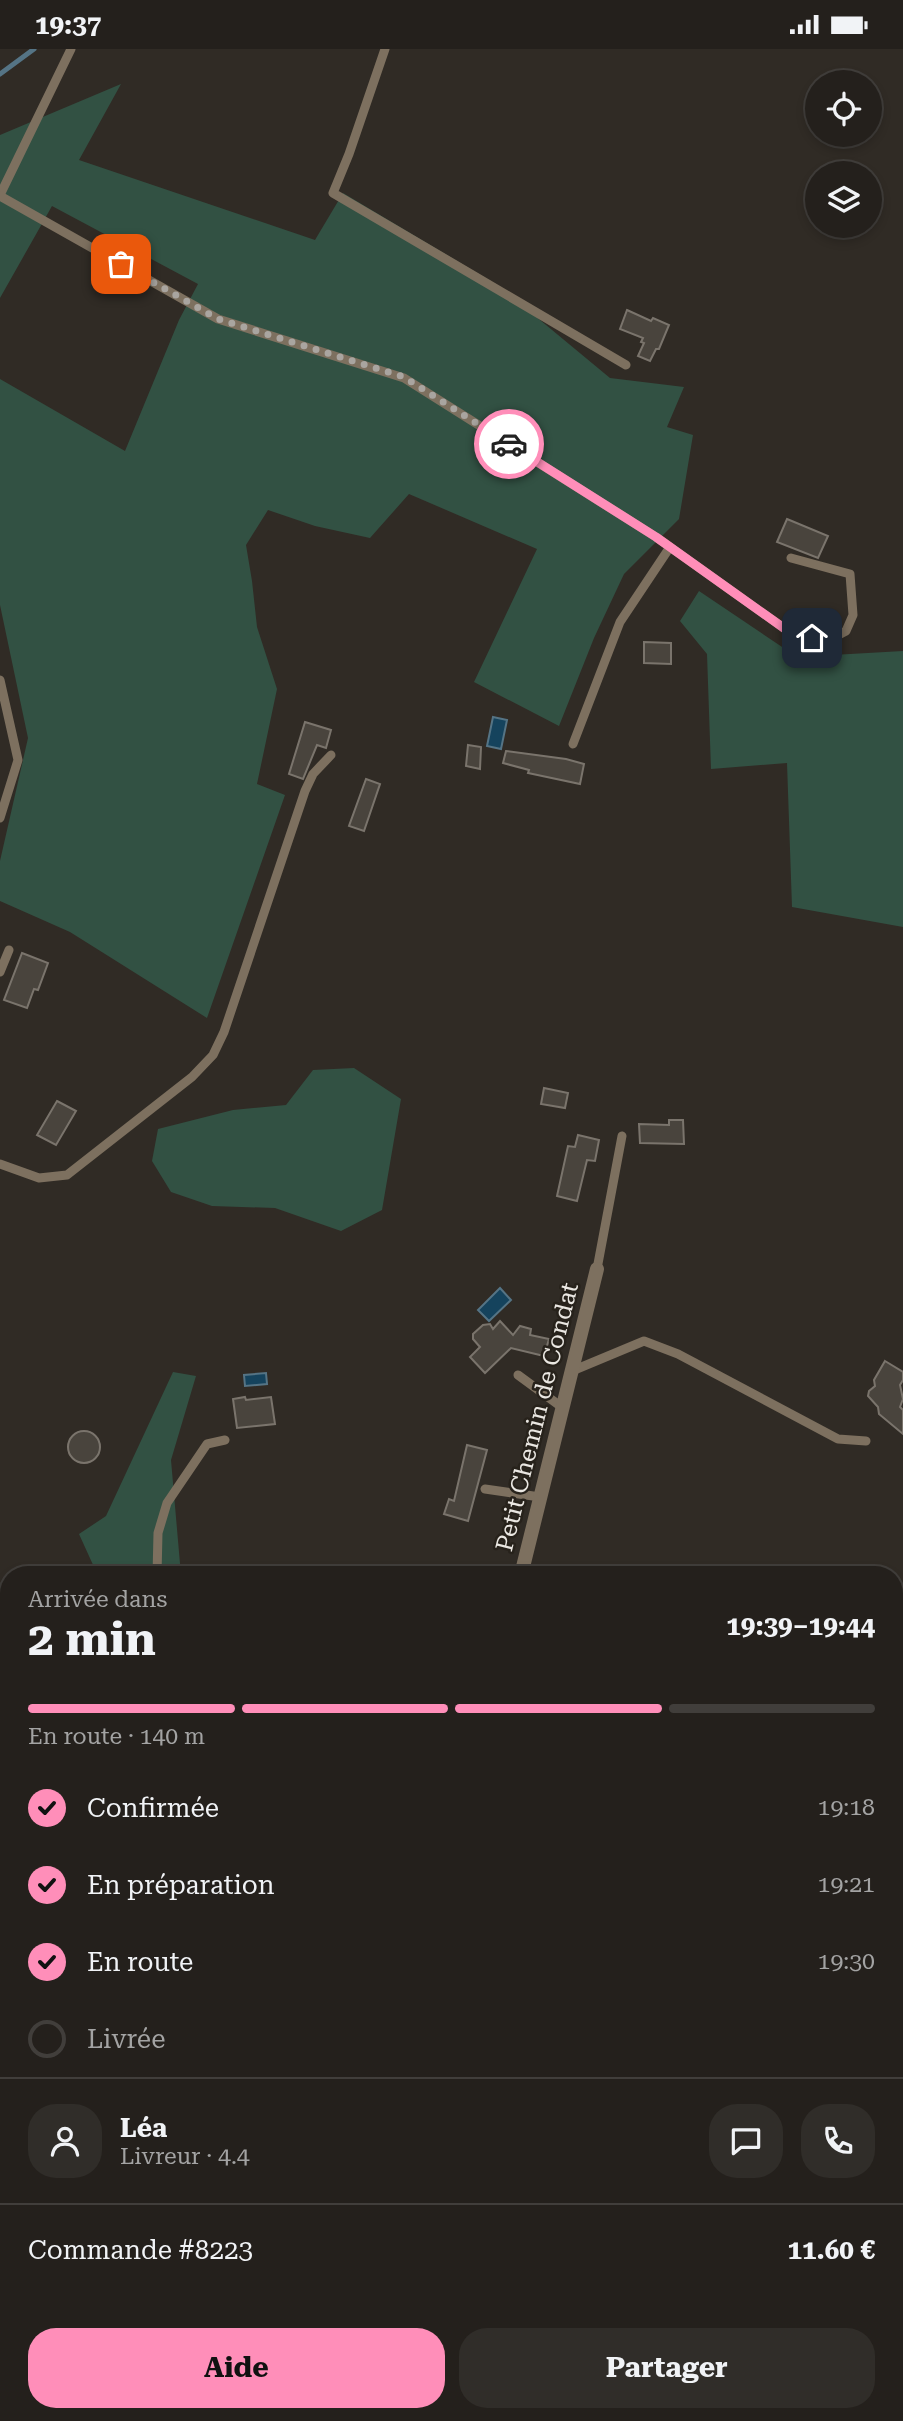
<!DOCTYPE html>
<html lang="fr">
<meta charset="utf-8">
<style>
:root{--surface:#24201c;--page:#302d29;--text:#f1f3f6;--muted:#a3a3a3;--line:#413e3b;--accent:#ff8eb9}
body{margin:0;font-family:"Roboto Serif",serif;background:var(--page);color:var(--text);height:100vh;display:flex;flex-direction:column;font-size:26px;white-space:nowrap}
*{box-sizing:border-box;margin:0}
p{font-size:23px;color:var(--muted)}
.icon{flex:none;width:38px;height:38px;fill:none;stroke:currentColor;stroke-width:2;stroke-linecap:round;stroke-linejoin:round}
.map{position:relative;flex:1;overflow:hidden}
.side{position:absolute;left:0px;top:1517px;width:903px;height:856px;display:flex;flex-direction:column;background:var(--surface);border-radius:28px 28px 0 0;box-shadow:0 4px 10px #0003,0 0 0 2px var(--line)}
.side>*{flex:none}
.fabs{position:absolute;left:805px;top:21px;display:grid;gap:14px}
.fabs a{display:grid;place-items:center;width:77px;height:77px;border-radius:50%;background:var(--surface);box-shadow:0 4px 10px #0003,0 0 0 2px var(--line);font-size:35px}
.pin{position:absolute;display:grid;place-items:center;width:60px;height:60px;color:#fff;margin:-30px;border-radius:14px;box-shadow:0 4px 10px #0006}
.courier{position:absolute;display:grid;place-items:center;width:70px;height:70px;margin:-35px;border:5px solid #ff8eb9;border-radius:50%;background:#fff;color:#222;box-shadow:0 2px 9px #0007}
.head em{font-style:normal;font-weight:700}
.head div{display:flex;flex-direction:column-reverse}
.head{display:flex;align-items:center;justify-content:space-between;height:119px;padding:0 28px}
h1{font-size:46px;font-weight:700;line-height:52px}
.bar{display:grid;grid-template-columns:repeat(4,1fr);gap:10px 7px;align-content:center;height:84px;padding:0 28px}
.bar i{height:9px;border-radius:5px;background:var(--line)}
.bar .current{background:var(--accent)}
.bar p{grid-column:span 4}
.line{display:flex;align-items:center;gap:18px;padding:0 28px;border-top:2px solid var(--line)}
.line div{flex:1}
.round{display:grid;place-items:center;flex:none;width:74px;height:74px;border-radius:28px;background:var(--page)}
ol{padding:0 28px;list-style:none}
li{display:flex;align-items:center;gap:21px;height:77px}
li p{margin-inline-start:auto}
li .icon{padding:7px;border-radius:50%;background:var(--accent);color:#111;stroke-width:4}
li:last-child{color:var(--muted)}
li i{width:38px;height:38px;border:4px solid var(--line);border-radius:50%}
.button{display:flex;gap:14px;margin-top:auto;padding:14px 28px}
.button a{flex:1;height:80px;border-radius:28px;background:var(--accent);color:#111;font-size:28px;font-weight:700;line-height:80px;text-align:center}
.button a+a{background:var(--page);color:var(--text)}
.status{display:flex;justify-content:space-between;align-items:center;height:49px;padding:0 35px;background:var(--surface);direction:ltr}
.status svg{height:19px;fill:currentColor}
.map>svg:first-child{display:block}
.green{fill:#325143}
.water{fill:#15435d;stroke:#557485;stroke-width:2}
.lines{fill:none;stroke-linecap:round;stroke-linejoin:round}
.stream{stroke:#557485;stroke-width:5}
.building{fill:#49443d;stroke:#7a746c;stroke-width:2}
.service{stroke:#7d705f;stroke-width:9}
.minor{stroke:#7d705f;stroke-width:14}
.done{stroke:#a9a5a0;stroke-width:7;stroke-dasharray:0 12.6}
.route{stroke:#ff8eb9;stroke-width:9}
.labels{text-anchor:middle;stroke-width:5;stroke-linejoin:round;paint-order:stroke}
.street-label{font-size:24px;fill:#eae7e2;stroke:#27221b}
</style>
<div class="status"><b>19:37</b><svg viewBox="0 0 49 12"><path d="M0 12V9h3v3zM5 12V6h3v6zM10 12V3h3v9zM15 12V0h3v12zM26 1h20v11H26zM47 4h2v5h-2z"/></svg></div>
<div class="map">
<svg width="903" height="2372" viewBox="0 0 903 2372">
<rect width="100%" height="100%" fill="#302b25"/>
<g class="green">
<path d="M121,35L79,111L315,191L343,144L499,237L610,329L684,338L667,378L693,386L679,470L624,525L594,589L559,677L474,633L537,500L409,445L370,489L315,477L268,461L246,496L252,532L257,578L277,640L257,735L285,746L207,969L70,883L0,852V812L28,689L0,556V330L125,402L179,271L198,235L52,157L0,249V86Z"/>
<path d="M699,542L797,608L903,602V878L792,858L787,714L711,720L707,605L680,572Z"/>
<path d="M354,1019L401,1050L382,1161L341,1182L275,1159L212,1157L171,1143L152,1112L158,1080L233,1061L286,1056L313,1021Z"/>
<path d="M173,1323L196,1327L171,1411L181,1526H95L94,1518L79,1485L106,1467Z"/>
<path d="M0,1565L9,1571V2108L0,2096Z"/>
<path d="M364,2364H451L447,2372H394Z"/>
</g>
<g class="water">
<path d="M493,668L507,671L501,700L487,697Z"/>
<path d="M500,1239L511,1251L489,1272L478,1261Z"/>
<path d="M266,1324L267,1335L245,1337L244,1326Z"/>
</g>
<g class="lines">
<path class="stream" d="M0,25L34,0"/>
</g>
<g class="building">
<path d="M627,261L651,272L653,269L669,276L659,300H656L650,312L638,307L644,294L641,293L643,289L620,280Z"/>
<path d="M787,470L828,487L818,509L777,493Z"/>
<path d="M644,593L671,594V615L644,614Z"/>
<path d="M305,673L331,681L326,699L317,696L303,730L289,725Z"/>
<path d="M468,696L481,698L480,720L466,717Z"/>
<path d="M506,702L566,710L584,715L580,735L528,724L529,721L503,714Z"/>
<path d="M366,730L380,735L364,782L349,777Z"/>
<path d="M22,904L48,914L38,941L34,940L27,959L4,951Z"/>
<path d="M544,1039L568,1044L565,1059L541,1055Z"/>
<path d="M57,1052L76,1062L56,1096L37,1086Z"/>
<path d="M669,1071H683L684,1095L640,1094L639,1075L669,1076Z"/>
<path d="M578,1086L599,1091L595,1112L587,1111L577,1152L557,1147L568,1097L575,1098Z"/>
<path d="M500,1272L513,1286L520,1277L531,1280L530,1286L549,1290L544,1307L511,1299L485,1324L470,1308L480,1298L473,1290V1285L483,1276L490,1275L493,1280Z"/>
<path d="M885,1312L903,1323V1331L900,1336L903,1350L900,1358L903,1361V1385L879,1365L878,1358L868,1347L869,1342L875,1337L874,1331Z"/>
<path d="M245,1348L246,1351L271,1348L275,1375L237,1379L233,1350Z"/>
<circle cx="84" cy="1398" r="16"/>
<path d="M467,1396L487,1401L468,1472L444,1465L449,1450L454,1452Z"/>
</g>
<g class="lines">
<g class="service">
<path d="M385,0L349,105L333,144L626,316"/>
<path d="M0,146L71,0"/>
<path d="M0,147L218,270L404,329L656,488L795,587L829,591L846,582L853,566L850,525L791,509"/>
<path d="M0,631L18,711L0,769"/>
<path d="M573,695L620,573L670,498"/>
<path d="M0,923L9,901"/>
<path d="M0,1115L39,1129L67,1126L192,1028L213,1006L224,983L305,742L313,725L331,706"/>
<path d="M597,1220L622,1087"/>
<path d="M572,1322L644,1292L678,1305L838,1390L866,1392"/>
<path d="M518,1326L563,1359"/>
<path d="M485,1440L540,1448"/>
<path d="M157,1526L158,1484L167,1454L207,1395L225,1391"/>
<path d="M0,1750L9,1741"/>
<path d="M894,2209L903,2205"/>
<path d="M894,2320L903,2324"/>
<path d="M894,2352L903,2334"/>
<path d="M739,2372L744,2364"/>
<path d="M885,2372L889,2364"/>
</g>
<g class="minor">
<path d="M521,1526L597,1220"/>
<path d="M0,1585L9,1590"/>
<path d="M894,1816L903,1818"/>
</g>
</g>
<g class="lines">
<path class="done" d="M121,215L218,270L404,328L509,395"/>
<path class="route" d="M509,395L656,488L795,587L812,589"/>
</g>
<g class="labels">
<g class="street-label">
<text transform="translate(537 1368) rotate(-76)" y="8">Petit Chemin de Condat</text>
</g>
</g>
</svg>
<div class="fabs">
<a><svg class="icon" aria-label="locate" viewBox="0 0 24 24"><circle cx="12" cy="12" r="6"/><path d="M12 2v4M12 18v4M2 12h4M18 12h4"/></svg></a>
<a><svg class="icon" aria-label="layers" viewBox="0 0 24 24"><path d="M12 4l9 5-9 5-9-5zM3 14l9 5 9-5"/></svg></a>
</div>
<div class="pin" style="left:121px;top:215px;background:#ea580c"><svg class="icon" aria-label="bag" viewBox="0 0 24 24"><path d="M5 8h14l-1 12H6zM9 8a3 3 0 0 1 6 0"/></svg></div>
<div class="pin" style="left:812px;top:589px;background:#1f2937"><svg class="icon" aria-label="home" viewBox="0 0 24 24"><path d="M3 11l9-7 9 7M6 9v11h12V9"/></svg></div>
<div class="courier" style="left:509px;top:395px"><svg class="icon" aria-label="car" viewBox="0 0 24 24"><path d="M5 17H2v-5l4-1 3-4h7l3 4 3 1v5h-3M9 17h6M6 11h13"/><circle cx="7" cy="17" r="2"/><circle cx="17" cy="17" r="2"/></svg></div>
<section class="side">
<div class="head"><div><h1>2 min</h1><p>Arrivée dans</p></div><em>19:39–19:44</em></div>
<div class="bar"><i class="current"></i><i class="current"></i><i class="current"></i><i></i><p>En route · 140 m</p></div>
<ol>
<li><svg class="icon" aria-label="check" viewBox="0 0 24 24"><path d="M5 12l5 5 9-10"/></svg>Confirmée<p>19:18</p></li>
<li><svg class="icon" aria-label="check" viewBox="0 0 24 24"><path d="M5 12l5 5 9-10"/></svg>En préparation<p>19:21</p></li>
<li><svg class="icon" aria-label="check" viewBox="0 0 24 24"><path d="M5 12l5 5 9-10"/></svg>En route<p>19:30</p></li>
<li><i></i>Livrée</li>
</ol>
<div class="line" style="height:126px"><a class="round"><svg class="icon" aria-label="person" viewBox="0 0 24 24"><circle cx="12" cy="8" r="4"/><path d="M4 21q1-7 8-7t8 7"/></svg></a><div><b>Léa</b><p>Livreur · 4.4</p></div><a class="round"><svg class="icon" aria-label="chat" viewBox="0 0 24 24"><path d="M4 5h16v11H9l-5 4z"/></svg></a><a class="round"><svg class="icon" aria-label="phone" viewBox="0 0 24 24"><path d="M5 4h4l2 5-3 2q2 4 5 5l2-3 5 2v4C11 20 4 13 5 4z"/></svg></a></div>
<div class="line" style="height:91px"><div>Commande #8223</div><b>11.60 €</b></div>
<div class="button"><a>Aide</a><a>Partager</a></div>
</section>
</div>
